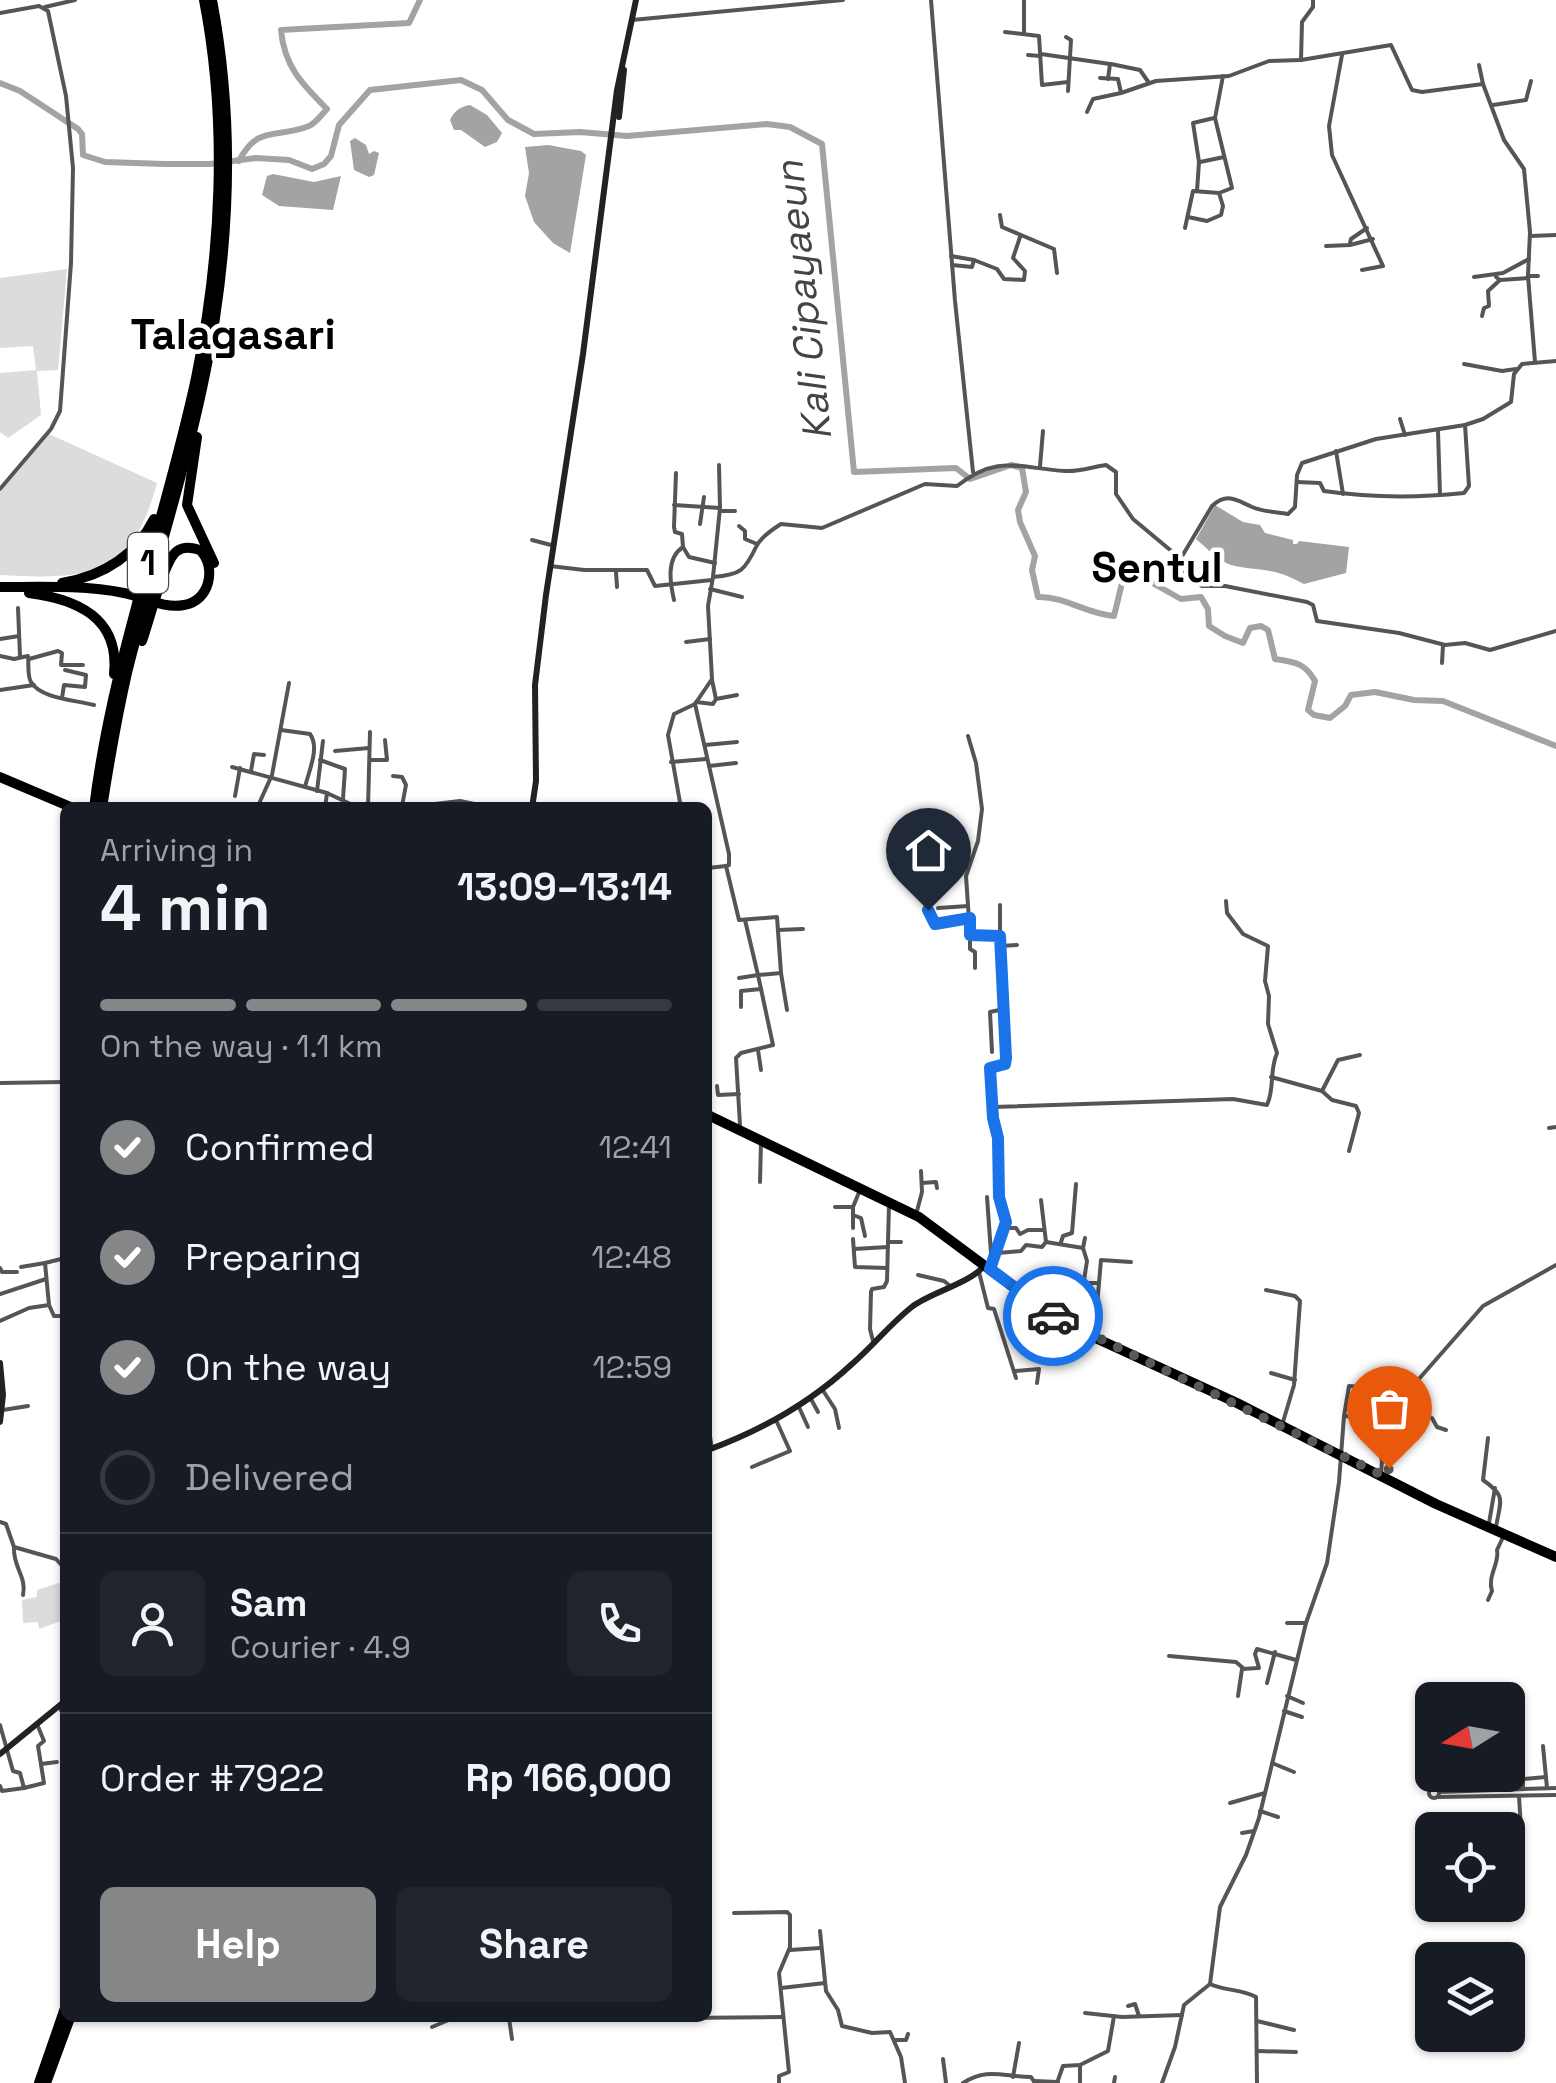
<!DOCTYPE html>
<meta charset="utf-8">
<style>
:root{--surface:#171b24;--page:#20242c;--text:#f1f3f6;--muted:#9ea1a6;--line:#363941;--accent:#858687}
body{margin:0;font-family:"Space Grotesk",sans-serif;background:var(--page);color:var(--text);height:100vh;display:flex;flex-direction:column;font-size:38px;white-space:nowrap}
*{box-sizing:border-box;margin:0}
p{font-size:32px;color:var(--muted)}
.icon{flex:none;width:55px;height:55px;fill:none;stroke:currentColor;stroke-width:2;stroke-linecap:round;stroke-linejoin:round}
.map{position:relative;flex:1;overflow:hidden}
.side{position:absolute;left:60px;top:802px;width:652px;height:1220px;display:flex;flex-direction:column;background:var(--surface);border-radius:15px;box-shadow:0 2px 8px #0004}
.side>*{flex:none}
.needle{width:65px;rotate:259deg}
.controls{position:absolute;left:1415px;top:1682px;display:grid;gap:20px}
.controls a{display:grid;place-items:center;width:110px;height:110px;border-radius:15px;background:var(--surface);box-shadow:0 2px 8px #0004;font-size:50px}
.pin{position:absolute;display:grid;place-items:center;width:85px;height:85px;color:#fff;margin:-102px -42px;border-radius:50% 50% 50% 0;rotate:-45deg;box-shadow:0 0 10px #0007}
.pin .icon{rotate:45deg}
.courier{position:absolute;display:grid;place-items:center;width:100px;height:100px;margin:-50px;border:8px solid #1a73e8;border-radius:50%;background:#fff;color:#222;box-shadow:0 2px 12px #0007}
.head em{font-style:normal;font-weight:700}
.head div{display:flex;flex-direction:column-reverse}
.head{display:flex;align-items:center;justify-content:space-between;height:170px;padding:0 40px}
h1{font-size:65px;font-weight:700;line-height:75px}
.bar{display:grid;grid-template-columns:repeat(4,1fr);gap:15px 10px;align-content:center;height:120px;padding:0 40px}
.bar i{height:12px;border-radius:8px;background:var(--line)}
.bar .selected{background:var(--accent)}
.bar p{grid-column:span 4}
.line{display:flex;align-items:center;gap:25px;padding:0 40px;border-top:2px solid var(--line)}
.line div{flex:1}
.round{display:grid;place-items:center;flex:none;width:105px;height:105px;border-radius:15px;background:var(--page)}
ol{padding:0 40px;list-style:none}
li{display:flex;align-items:center;gap:30px;height:110px}
li p{margin-inline-start:auto}
li .icon{padding:10px;border-radius:50%;background:var(--accent);color:#fff;stroke-width:4}
li:last-child{color:var(--muted)}
li i{width:55px;height:55px;border:5px solid var(--line);border-radius:50%}
.cta{display:flex;gap:20px;margin-top:auto;padding:20px 40px}
.cta a{flex:1;height:115px;border-radius:15px;background:var(--accent);color:#fff;font-size:40px;font-weight:700;line-height:115px;text-align:center}
.cta a+a{background:var(--page);color:var(--text)}
.map>svg:first-child{display:block}
.green{fill:#dcdcdc}
.water{fill:#a3a3a3}
.lines{fill:none;stroke-linecap:round;stroke-linejoin:round}
.river{stroke:#a3a3a3;stroke-width:6}
.street{stroke:#555;stroke-width:4}
.secondary{stroke:#222;stroke-width:6}
.highway{stroke:#000;stroke-width:10}
.done{stroke:#595959;stroke-width:10;stroke-dasharray:0 18}
.route{stroke:#1a73e8;stroke-width:12}
.labels{text-anchor:middle;stroke-width:9;stroke-linejoin:round;paint-order:stroke}
.shield{fill:#fff;stroke:#4c4c4c;stroke-width:2.5}
.shield-label{font-size:35px;font-weight:bold;fill:#000}
.water-label{font-size:40px;font-style:italic;fill:#444;stroke:#fff}
.quarter-label{font-size:42px;font-weight:bold;fill:#000;stroke:#fff}
</style>
<div class="map">
<svg width="1556" height="2083" viewBox="0 0 1556 2083">
<rect width="100%" height="100%" fill="#fff"/>
<g class="green">
<path d="M67,269L58,370L37,371L41,415L8,438L0,432V373L36,370L33,346L0,348V278Z"/>
<path d="M49,434L157,483C132,577 88,580 0,575V492Z"/>
<path d="M65,1581L61,1621L39,1629L38,1622L23,1623L22,1600L37,1597V1590Z"/>
</g>
<g class="water">
<path d="M470,105L487,115L502,133L497,142L485,147L461,130H454L450,120C455,110 460,107 470,105Z"/>
<path d="M355,138L366,145L369,154L374,151L379,153L374,175L369,177L354,170L350,141Z"/>
<path d="M548,145L581,151L586,155L570,253L553,243L534,222L525,196L529,173L525,147Z"/>
<path d="M273,174L314,182L341,176L333,210L279,206L262,195L267,176Z"/>
<path d="M1215,505L1243,522L1260,525L1265,533L1293,540V544H1297L1299,541L1349,547L1346,573L1304,584C1273,567 1266,572 1235,566C1220,563 1208,549 1196,539Z"/>
</g>
<g class="lines">
<g class="river">
<path d="M0,83L20,91L78,129L82,134L83,155L105,162L164,164H210L256,158L289,160L312,169L324,164L331,156L339,125L370,90L461,80L482,90L508,120L534,134L580,132L627,136L767,124L790,127L822,144L854,472L956,468L970,479L1011,465L1022,468L1026,492L1018,510L1020,522L1035,556L1032,570L1038,597C1064,596 1087,614 1114,616L1123,579L1138,575L1181,599L1201,597L1208,609L1209,626L1225,636L1243,643L1250,628L1261,626L1268,630L1275,659C1295,662 1305,663 1315,681L1308,710L1314,715L1330,718L1345,706L1351,695L1375,692L1414,700L1443,701L1556,746"/>
<path d="M239,161C258,124 277,139 309,126C316,123 322,114 327,109C302,84 284,66 281,30L409,23L420,0"/>
</g>
<g class="street">
<path d="M931,0L955,301L973,472"/>
<path d="M1024,0V32"/>
<path d="M1313,0V7L1302,22L1301,60L1391,45L1412,90L1422,92L1483,84L1504,140L1524,169L1530,232L1528,276L1535,362"/>
<path d="M45,7L75,0"/>
<path d="M0,13L39,6L48,11L66,96L73,168L71,263L60,411L51,429L0,489"/>
<path d="M632,20L843,0"/>
<path d="M1005,32L1039,36L1042,85L1068,82"/>
<path d="M1066,37L1071,40L1068,91"/>
<path d="M1041,54L1110,64L1108,79"/>
<path d="M1028,55L1040,56"/>
<path d="M1342,55L1329,126L1332,155L1383,266L1362,270"/>
<path d="M1111,64L1140,70L1149,83"/>
<path d="M1479,65L1483,84"/>
<path d="M1100,78L1118,79L1121,93L1156,81L1229,76L1269,61L1301,60"/>
<path d="M1493,105L1526,100L1531,81"/>
<path d="M1087,112L1093,99L1121,93"/>
<path d="M1200,162L1224,157"/>
<path d="M1197,191L1199,162L1193,123L1214,118"/>
<path d="M1000,215L1002,227L1054,249L1057,273"/>
<path d="M1188,217L1207,221L1221,215L1223,206L1219,193"/>
<path d="M1185,228L1193,191L1219,193L1232,188L1215,118L1223,76"/>
<path d="M1531,236L1556,235"/>
<path d="M1350,243L1351,239L1367,228"/>
<path d="M1326,246L1350,245L1373,239"/>
<path d="M951,256L974,260"/>
<path d="M952,265L972,267L974,260L997,269L1004,279L1024,280L1025,271L1013,258L1020,237"/>
<path d="M1528,276H1538"/>
<path d="M1474,277L1503,273L1529,259"/>
<path d="M1500,280L1528,278"/>
<path d="M1482,316L1484,308L1489,306L1488,291L1500,280L1496,277"/>
<path d="M1464,364L1502,371L1516,369"/>
<path d="M1400,419L1405,435"/>
<path d="M1438,431L1440,495"/>
<path d="M1336,451L1343,494"/>
<path d="M719,465L720,508"/>
<path d="M1040,466L1043,431"/>
<path d="M1297,482L1320,483L1324,491C1372,498 1416,498 1464,493L1469,486L1465,425"/>
<path d="M674,505L720,508L713,577C741,575 745,570 756,547C760,538 773,529 781,524L822,528L925,484L957,486C998,454 1018,468 1065,471C1079,472 1092,467 1106,465L1116,472V494L1133,519L1187,564L1184,578L1202,586H1225L1307,602L1313,605L1317,621L1399,633L1445,645L1465,643L1490,650L1556,631"/>
<path d="M722,511H735"/>
<path d="M700,524L704,497"/>
<path d="M739,526L745,531V539L757,544"/>
<path d="M532,540L551,545"/>
<path d="M683,547L689,557L715,563"/>
<path d="M1181,558L1212,506C1227,492 1236,500 1252,507C1263,512 1277,512 1288,514L1295,507L1297,475L1302,463L1376,439L1465,425L1483,419L1511,402L1514,374L1522,364L1556,361"/>
<path d="M550,566L584,570H647L655,586L712,580"/>
<path d="M616,572L617,587"/>
<path d="M1170,575L1178,579L1183,578"/>
<path d="M710,589L742,597"/>
<path d="M674,600C670,582 666,558 683,547L682,534L675,532L674,527L676,473"/>
<path d="M18,608L20,656"/>
<path d="M0,639L19,636"/>
<path d="M686,642L710,639"/>
<path d="M0,656L14,659L28,656C29,663 27,676 31,682C41,699 76,700 94,705"/>
<path d="M29,659L58,651L62,653L61,665H83"/>
<path d="M1442,663L1443,645"/>
<path d="M712,680L716,699L737,695"/>
<path d="M0,690L34,685"/>
<path d="M62,698L64,685L85,687L86,675L65,670"/>
<path d="M696,702L713,704L716,699"/>
<path d="M695,704L729,854V865L726,866"/>
<path d="M281,730L310,734C320,748 309,770 305,787"/>
<path d="M968,736L976,763L982,809L978,841L966,876L970,935L1000,936L1006,1050L1005,1063L990,1069L993,1117L998,1137L999,1191L1006,1222L991,1269"/>
<path d="M705,745L737,742"/>
<path d="M335,751L369,748"/>
<path d="M320,760L345,769L343,799"/>
<path d="M370,760H387L385,740"/>
<path d="M671,762L706,759"/>
<path d="M709,766L736,763"/>
<path d="M232,767L327,793L359,808"/>
<path d="M251,771L254,754L264,755"/>
<path d="M393,776L402,777L406,785L402,806"/>
<path d="M317,791L323,741"/>
<path d="M235,796L240,768"/>
<path d="M257,808L272,775L289,683"/>
<path d="M325,808L327,793"/>
<path d="M368,808L370,732"/>
<path d="M400,808L460,801L494,808"/>
<path d="M681,808L668,735L674,714L695,704L712,679L708,606L713,577"/>
<path d="M708,868L726,866L739,920L777,917L781,973L758,975L773,1045L741,1053L736,1058L740,1125"/>
<path d="M938,908L968,906"/>
<path d="M929,911L935,924L969,918"/>
<path d="M778,930L803,929"/>
<path d="M970,935V949L975,952V968"/>
<path d="M1000,936V905"/>
<path d="M1000,946L1017,945"/>
<path d="M781,973L787,1010"/>
<path d="M739,978L758,975L745,920"/>
<path d="M741,1007V991L761,989"/>
<path d="M758,1050L761,1070"/>
<path d="M992,1052L990,1012L1004,1009"/>
<path d="M1271,1077L1322,1091L1332,1100L1356,1106L1359,1113L1349,1151"/>
<path d="M0,1083L64,1082"/>
<path d="M717,1086L718,1095L739,1094"/>
<path d="M1322,1091L1338,1060L1360,1055"/>
<path d="M993,1107L1233,1099L1267,1105C1275,1087 1269,1072 1277,1053L1268,1024L1269,996L1265,981L1268,946L1243,934L1227,913L1226,901"/>
<path d="M1549,1128L1556,1127"/>
<path d="M760,1182L761,1142"/>
<path d="M922,1183L936,1182L937,1188"/>
<path d="M987,1197L991,1253L995,1260"/>
<path d="M1041,1200L1046,1242L1083,1248"/>
<path d="M835,1207H853"/>
<path d="M917,1211L922,1192L921,1171"/>
<path d="M853,1215L861,1218L865,1236"/>
<path d="M853,1228V1207L860,1190"/>
<path d="M1005,1228H1016L1020,1234L1028,1230H1044"/>
<path d="M853,1239L855,1267L887,1268"/>
<path d="M888,1242H901"/>
<path d="M1061,1242L1063,1236L1072,1233L1076,1184"/>
<path d="M854,1249L888,1247"/>
<path d="M998,1253L1021,1251L1026,1245L1042,1247L1046,1242"/>
<path d="M21,1267L45,1263"/>
<path d="M0,1268L2,1272H17"/>
<path d="M979,1272L988,1308L994,1309L1016,1378"/>
<path d="M918,1275L944,1281L949,1285"/>
<path d="M1082,1283H1099L1096,1316"/>
<path d="M1099,1283L1101,1260L1131,1262"/>
<path d="M1266,1290L1295,1296L1300,1301L1294,1385L1283,1422"/>
<path d="M0,1294L46,1279"/>
<path d="M49,1305L54,1316H65"/>
<path d="M0,1321L29,1308L49,1305L45,1263L65,1258"/>
<path d="M1077,1325L1087,1261L1083,1248L1085,1238"/>
<path d="M873,1341L870,1329L871,1292L872,1289L884,1287L887,1281L889,1204"/>
<path d="M1015,1371L1039,1369L1037,1383"/>
<path d="M1271,1373L1295,1380"/>
<path d="M822,1389L835,1409L839,1428"/>
<path d="M811,1399L818,1412"/>
<path d="M1397,1404L1432,1418L1437,1427L1446,1430"/>
<path d="M798,1405L808,1427"/>
<path d="M3,1410L28,1406"/>
<path d="M1344,1416L1349,1386L1361,1387"/>
<path d="M708,1424L712,1449"/>
<path d="M1488,1438L1483,1480C1506,1496 1501,1499 1496,1527"/>
<path d="M752,1467L790,1451L776,1420"/>
<path d="M1386,1477L1390,1464C1375,1438 1380,1427 1397,1404L1483,1306L1556,1265"/>
<path d="M0,1522L6,1524L14,1547L56,1559L65,1569"/>
<path d="M1489,1523L1495,1488"/>
<path d="M14,1548C13,1567 27,1577 23,1595"/>
<path d="M1488,1600L1492,1591C1487,1576 1500,1563 1497,1550L1504,1535"/>
<path d="M1287,1623H1306"/>
<path d="M1169,1656L1236,1662L1243,1668"/>
<path d="M1267,1683L1275,1652"/>
<path d="M1238,1696L1242,1669L1259,1668L1255,1654L1257,1649L1296,1660"/>
<path d="M1287,1696L1303,1703"/>
<path d="M59,1706L65,1719"/>
<path d="M1284,1711L1302,1717"/>
<path d="M0,1725L13,1771L20,1773L24,1788L44,1783L38,1746L44,1741L37,1724"/>
<path d="M1543,1746L1547,1788"/>
<path d="M1272,1763L1294,1772"/>
<path d="M41,1764L57,1762"/>
<path d="M0,1786L2,1791L24,1788"/>
<circle cx="1434" cy="1793" r="5"/>
<path d="M1523,1789V1779L1546,1777"/>
<path d="M1439,1792L1556,1788"/>
<path d="M1438,1797L1556,1795"/>
<path d="M1230,1803L1265,1793"/>
<path d="M1260,1811L1278,1817"/>
<path d="M1503,1830L1507,1820L1520,1818"/>
<path d="M1242,1833L1254,1831"/>
<path d="M1508,1866H1520L1523,1862L1519,1796"/>
<path d="M734,1913L787,1912L790,1915V1947L779,1973L789,2072L779,2076V2083"/>
<path d="M820,1931L826,1991L838,2010L842,2026L872,2033L890,2032L901,2057L905,2083"/>
<path d="M790,1950L820,1948"/>
<path d="M1210,1984C1225,1991 1242,1989 1256,1997L1257,2083"/>
<path d="M781,1988L825,1983"/>
<path d="M1128,2006L1135,2004L1139,2016"/>
<path d="M1085,2013L1122,2017L1182,2015"/>
<path d="M450,2018H464"/>
<path d="M509,2018L512,2039"/>
<path d="M677,2018L782,2017"/>
<path d="M1257,2021L1294,2030"/>
<path d="M432,2027L451,2019"/>
<path d="M894,2040H906L908,2034"/>
<path d="M1257,2051L1296,2052"/>
<path d="M943,2059L946,2083"/>
<path d="M1013,2077L1019,2043"/>
<path d="M1034,2081L1058,2082"/>
<path d="M963,2083C987,2067 1004,2077 1031,2077L1035,2083"/>
<path d="M1057,2083L1063,2066L1080,2065L1108,2051L1114,2016"/>
<path d="M1080,2083V2065"/>
<path d="M1114,2083L1115,2077"/>
<path d="M1162,2083L1175,2047L1184,2005L1210,1984L1220,1907L1246,1855L1259,1818L1306,1623L1327,1563L1339,1482L1344,1416L1380,1419L1377,1441L1382,1461L1381,1473"/>
</g>
<g class="secondary">
<path d="M619,117L624,70"/>
<path d="M532,808L536,781L535,685L546,595L583,354L617,90L636,0"/>
<path d="M0,1363L3,1395L0,1422"/>
<path d="M708,1450C760,1431 811,1402 852,1364C873,1346 891,1323 913,1306C932,1292 974,1282 985,1264"/>
<path d="M0,1754L65,1701"/>
</g>
<g class="highway">
<path d="M197,437L187,505L214,563"/>
<path d="M62,583C102,576 135,557 154,519"/>
<path d="M0,587C41,587 84,585 124,593C144,597 164,609 184,605C210,601 217,567 200,550C192,548 185,546 177,551C164,560 150,618 144,635L142,641"/>
<path d="M29,593C76,599 120,617 114,674"/>
<path d="M0,777L73,808"/>
<path d="M94,808C112,661 165,522 196,378C221,256 228,123 204,0"/>
<path d="M102,808C109,763 117,717 127,673C156,555 197,439 215,318C231,213 232,105 212,0"/>
<path d="M708,1115L919,1217L1047,1312L1076,1329L1237,1403L1436,1504L1556,1557"/>
<path d="M39,2083L65,2008"/>
<path d="M46,2083L70,2018"/>
</g>
</g>
<g class="lines">
<path class="done" d="M1053,1316L1386,1477L1389,1468"/>
<path class="route" d="M928,910L935,924L970,918V935L1000,936L1006,1058L1005,1064L990,1068L993,1118L998,1138L999,1197L1006,1222L990,1269L1053,1316"/>
</g>
<g class="labels">
<rect class="shield" x="128" y="533" width="40" height="60" rx="8"/>
<g class="shield-label">
<text x="148" y="575">1</text>
</g>
<g class="water-label">
<text transform="translate(803 301) rotate(-96)" y="14">Kali Cipayaeun</text>
</g>
<g class="quarter-label">
<text x="233" y="349">Talagasari</text>
<text x="1157" y="582">Sentul</text>
</g>
</g>
</svg>
<div class="controls">
<a><svg class="needle" viewBox="-14 -14 28 28"><path d="M0-13l5 13h-10z" fill="#e53935"/><path d="M0 13l5-13h-10z" fill="#9ea1a6"/></svg></a>
<a><svg class="icon" aria-label="locate" viewBox="0 0 24 24"><circle cx="12" cy="12" r="6"/><path d="M12 2v4M12 18v4M2 12h4M18 12h4"/></svg></a>
<a><svg class="icon" aria-label="layers" viewBox="0 0 24 24"><path d="M12 4l9 5-9 5-9-5zM3 14l9 5 9-5"/></svg></a>
</div>
<div class="pin" style="left:1389px;top:1468px;background:#ea580c"><svg class="icon" aria-label="bag" viewBox="0 0 24 24"><path d="M5 8h14l-1 12H6zM9 8a3 3 0 0 1 6 0"/></svg></div>
<div class="pin" style="left:928px;top:910px;background:#1f2937"><svg class="icon" aria-label="home" viewBox="0 0 24 24"><path d="M3 11l9-7 9 7M6 9v11h12V9"/></svg></div>
<div class="courier" style="left:1053px;top:1316px"><svg class="icon" aria-label="car" viewBox="0 0 24 24"><path d="M5 17H2v-5l4-1 3-4h7l3 4 3 1v5h-3M9 17h6M6 11h13"/><circle cx="7" cy="17" r="2"/><circle cx="17" cy="17" r="2"/></svg></div>
<section class="side">
<div class="head"><div><h1>4 min</h1><p>Arriving in</p></div><em>13:09–13:14</em></div>
<div class="bar"><i class="selected"></i><i class="selected"></i><i class="selected"></i><i></i><p>On the way · 1.1 km</p></div>
<ol>
<li><svg class="icon" aria-label="check" viewBox="0 0 24 24"><path d="M5 12l5 5 9-10"/></svg>Confirmed<p>12:41</p></li>
<li><svg class="icon" aria-label="check" viewBox="0 0 24 24"><path d="M5 12l5 5 9-10"/></svg>Preparing<p>12:48</p></li>
<li><svg class="icon" aria-label="check" viewBox="0 0 24 24"><path d="M5 12l5 5 9-10"/></svg>On the way<p>12:59</p></li>
<li><i></i>Delivered</li>
</ol>
<div class="line" style="height:180px"><a class="round"><svg class="icon" aria-label="person" viewBox="0 0 24 24"><circle cx="12" cy="8" r="4"/><path d="M4 21q1-7 8-7t8 7"/></svg></a><div><b>Sam</b><p>Courier · 4.9</p></div><a class="round"><svg class="icon" aria-label="phone" viewBox="0 0 24 24"><path d="M5 4h4l2 5-3 2q2 4 5 5l2-3 5 2v4C11 20 4 13 5 4z"/></svg></a></div>
<div class="line" style="height:130px"><div>Order #7922</div><b>Rp 166,000</b></div>
<div class="cta"><a>Help</a><a>Share</a></div>
</section>
</div>
